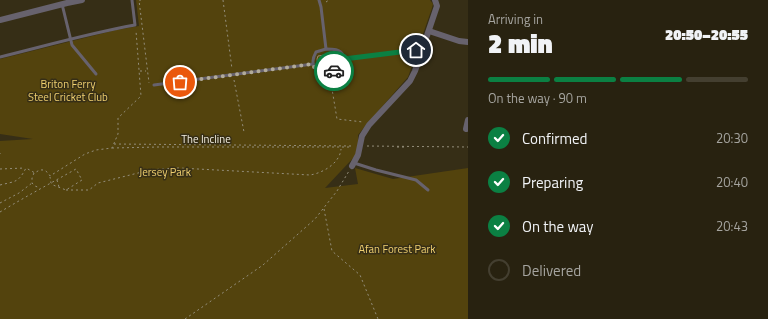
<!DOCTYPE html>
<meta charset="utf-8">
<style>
:root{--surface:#282210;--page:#342f1e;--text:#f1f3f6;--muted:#a5a49f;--line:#443f30;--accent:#0b8043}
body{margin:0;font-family:"Titillium Web",sans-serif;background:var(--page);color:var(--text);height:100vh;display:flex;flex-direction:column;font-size:15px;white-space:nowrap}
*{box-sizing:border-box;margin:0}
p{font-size:13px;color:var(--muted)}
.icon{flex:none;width:22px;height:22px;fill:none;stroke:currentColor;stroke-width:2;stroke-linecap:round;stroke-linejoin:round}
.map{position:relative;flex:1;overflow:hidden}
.details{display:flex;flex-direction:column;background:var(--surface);width:300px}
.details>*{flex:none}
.pin{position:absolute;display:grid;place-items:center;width:34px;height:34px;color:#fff;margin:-17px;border:2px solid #fff;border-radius:50%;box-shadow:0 1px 4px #0007}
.courier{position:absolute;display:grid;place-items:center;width:40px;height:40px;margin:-20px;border:3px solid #0b8043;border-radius:50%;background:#fff;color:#222;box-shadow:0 1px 5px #0007}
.head em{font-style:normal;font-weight:800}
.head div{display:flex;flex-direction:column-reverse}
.head{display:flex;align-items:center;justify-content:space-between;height:68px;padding:0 20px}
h1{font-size:26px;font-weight:800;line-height:30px}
.bar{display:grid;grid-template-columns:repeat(4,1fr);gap:6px 4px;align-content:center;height:48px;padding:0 20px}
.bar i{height:5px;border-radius:3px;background:var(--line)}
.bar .active{background:var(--accent)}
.bar p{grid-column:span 4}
ol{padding:0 20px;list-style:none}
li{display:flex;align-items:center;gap:12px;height:44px}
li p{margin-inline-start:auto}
li .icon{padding:4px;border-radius:50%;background:var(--accent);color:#fff;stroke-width:4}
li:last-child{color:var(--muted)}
li i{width:22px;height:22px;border:2px solid var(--line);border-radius:50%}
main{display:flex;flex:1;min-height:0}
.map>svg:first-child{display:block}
.green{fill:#53430d}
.building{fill:#6c5608;stroke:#a1987d}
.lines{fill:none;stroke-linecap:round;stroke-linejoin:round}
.path{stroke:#948e7b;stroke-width:1;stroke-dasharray:2 3;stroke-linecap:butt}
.lane{stroke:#67626d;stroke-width:3}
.street{stroke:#67626d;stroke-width:6}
.done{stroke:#b2ab9a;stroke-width:4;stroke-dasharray:0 7.2}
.route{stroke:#0b8043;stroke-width:5}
.labels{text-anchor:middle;stroke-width:3;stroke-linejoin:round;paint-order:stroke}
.park-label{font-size:11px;fill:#efcf6f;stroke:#362e16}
.street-label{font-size:11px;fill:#f4efe1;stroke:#362e16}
</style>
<main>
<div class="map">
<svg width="468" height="319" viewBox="0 0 468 319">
<rect width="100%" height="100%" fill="#362e16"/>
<path class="green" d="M136,0H430L433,4L432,8L408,77L366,125L358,135V143L356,155L325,188L358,184L355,168L393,179L468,168V319H0V141L33,139L0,134V59L116,30L139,26Z"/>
<path class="building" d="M337,53L339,54L340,63L339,65L320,68L318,67L317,59L318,56Z"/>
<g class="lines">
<g class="path">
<path d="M141,0H139L149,83"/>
<path d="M223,0L232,69"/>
<path d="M326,2L329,0"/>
<path d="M140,71H146"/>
<path d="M330,77L337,119L363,122"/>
<path d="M234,80L244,132"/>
<path d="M114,144L354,146"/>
<path d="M367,146L468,147"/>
<path d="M397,147H407"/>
<path d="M112,148L159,147H352"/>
<path d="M0,154V153"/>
<path d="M0,169L25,168"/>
<path d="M34,173L32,178V183L35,186L40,188"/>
<path d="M57,180L59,187"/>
<path d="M0,185C16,181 18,183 26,168L35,173C41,168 46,169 50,176L85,154L96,150L112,148L118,134V118L141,96L136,31"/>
<path d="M66,190H89L98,183L142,172L160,169L179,168L310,175C323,173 340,163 341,149"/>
<path d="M0,203L19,193L32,183"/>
<path d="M324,209L332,251L360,275L378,319"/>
<path d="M0,212C25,197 51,183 76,169L82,180L66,190L53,185L51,183L50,177"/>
<path d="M185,319L263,265L315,219L337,191L349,171"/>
</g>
<g class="lane">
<path d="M319,0L321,7L326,49"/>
<path d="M62,4L72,45L96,74"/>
<path d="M326,49C333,49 340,49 343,55C353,76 300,82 316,52Z"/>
<path d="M0,57C45,46 90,33 135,25L132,0"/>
<path d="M344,59L416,50"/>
<path d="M154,85L313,64"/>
<path d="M354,163L376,170L416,180L428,190"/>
</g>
<g class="street">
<path d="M0,20L67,3L82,0"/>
<path d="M429,31L459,41L468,42"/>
<path d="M466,129L468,120"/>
<path d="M352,166L358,155L362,136L369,125L410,81L415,71L437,6L435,0"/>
</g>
</g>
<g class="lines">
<path class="done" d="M180,82L312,64C318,74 324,73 334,71"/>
<path class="route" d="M334,71L342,68L344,62V59L416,50"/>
</g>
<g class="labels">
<g class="park-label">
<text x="68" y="88">Briton Ferry<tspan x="68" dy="13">Steel Cricket Club</tspan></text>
<text x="165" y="176">Jersey Park</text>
<text x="397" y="253">Afan Forest Park</text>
</g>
<g class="street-label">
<text x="206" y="143">The Incline</text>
</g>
</g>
</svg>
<div class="pin" style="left:180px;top:82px;background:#ea580c"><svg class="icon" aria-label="bag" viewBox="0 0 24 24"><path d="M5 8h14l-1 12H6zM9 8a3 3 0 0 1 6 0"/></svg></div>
<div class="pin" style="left:416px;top:50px;background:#1f2937"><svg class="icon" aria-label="home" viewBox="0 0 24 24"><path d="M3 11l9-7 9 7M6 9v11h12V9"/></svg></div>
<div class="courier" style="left:334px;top:71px"><svg class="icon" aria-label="car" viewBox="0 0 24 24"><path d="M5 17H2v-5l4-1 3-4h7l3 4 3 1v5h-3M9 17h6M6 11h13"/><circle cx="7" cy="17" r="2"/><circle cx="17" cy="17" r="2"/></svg></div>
</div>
<section class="details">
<div class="head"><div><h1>2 min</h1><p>Arriving in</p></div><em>20:50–20:55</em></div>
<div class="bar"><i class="active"></i><i class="active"></i><i class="active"></i><i></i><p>On the way · 90 m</p></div>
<ol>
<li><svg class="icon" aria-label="check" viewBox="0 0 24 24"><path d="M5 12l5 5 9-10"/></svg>Confirmed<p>20:30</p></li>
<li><svg class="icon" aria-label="check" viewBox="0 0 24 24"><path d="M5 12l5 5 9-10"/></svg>Preparing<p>20:40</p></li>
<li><svg class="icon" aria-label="check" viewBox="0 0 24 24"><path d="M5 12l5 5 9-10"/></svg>On the way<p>20:43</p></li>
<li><i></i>Delivered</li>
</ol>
</section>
</main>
